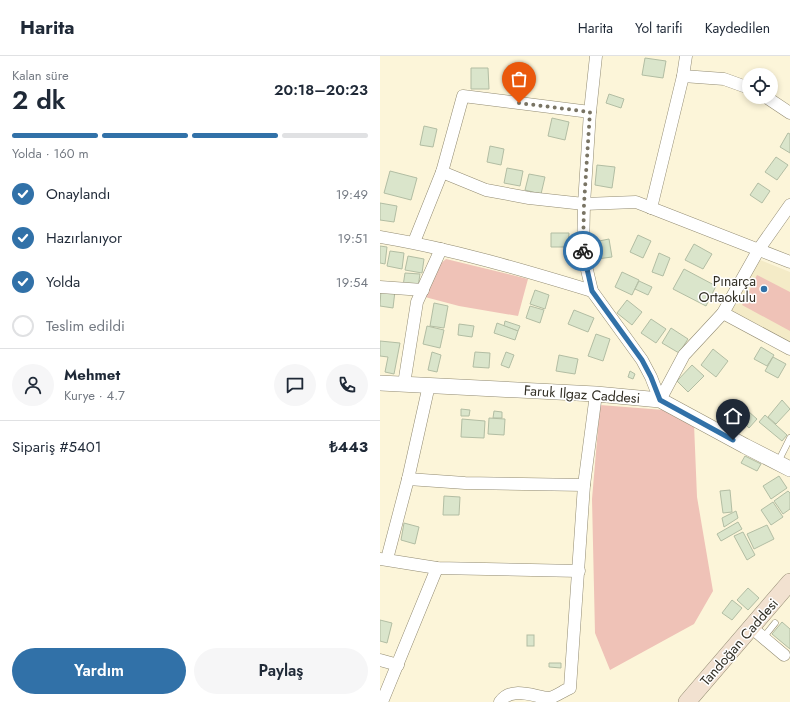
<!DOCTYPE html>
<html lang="tr">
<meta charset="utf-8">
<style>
:root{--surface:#fff;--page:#f6f6f7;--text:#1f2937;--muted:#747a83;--line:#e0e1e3;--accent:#3171a8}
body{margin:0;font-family:Jost,sans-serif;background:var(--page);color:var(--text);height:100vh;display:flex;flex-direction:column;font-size:15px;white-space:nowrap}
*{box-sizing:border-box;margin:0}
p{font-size:13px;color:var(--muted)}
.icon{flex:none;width:22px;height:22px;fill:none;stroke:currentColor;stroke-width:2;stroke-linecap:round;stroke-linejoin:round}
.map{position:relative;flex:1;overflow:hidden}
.details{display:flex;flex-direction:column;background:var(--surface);width:380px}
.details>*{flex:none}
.tools{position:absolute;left:362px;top:12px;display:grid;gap:8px}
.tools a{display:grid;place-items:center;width:36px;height:36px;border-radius:50%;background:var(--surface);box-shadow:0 2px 6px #0003;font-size:20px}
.pin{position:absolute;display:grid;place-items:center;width:34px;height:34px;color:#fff;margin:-41px -17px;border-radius:50% 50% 50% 0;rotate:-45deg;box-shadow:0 0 4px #0007}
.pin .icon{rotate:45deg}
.courier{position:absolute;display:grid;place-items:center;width:40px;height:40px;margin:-20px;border:3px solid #3171a8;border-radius:50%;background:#fff;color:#222;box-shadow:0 1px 5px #0007}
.summary em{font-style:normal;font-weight:600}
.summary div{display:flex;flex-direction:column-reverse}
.summary{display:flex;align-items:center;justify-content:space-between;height:68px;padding:0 12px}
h1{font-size:26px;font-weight:600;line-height:30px}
.bar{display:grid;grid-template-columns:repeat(4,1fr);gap:6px 4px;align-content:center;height:48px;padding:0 12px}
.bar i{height:5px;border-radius:3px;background:var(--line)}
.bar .selected{background:var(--accent)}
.bar p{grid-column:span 4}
.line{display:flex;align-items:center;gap:10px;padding:0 12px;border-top:1px solid var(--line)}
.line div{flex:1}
.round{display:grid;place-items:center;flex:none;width:42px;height:42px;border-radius:21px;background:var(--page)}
ol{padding:0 12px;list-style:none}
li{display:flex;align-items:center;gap:12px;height:44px}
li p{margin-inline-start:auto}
li .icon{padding:4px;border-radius:50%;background:var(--accent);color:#fff;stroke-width:4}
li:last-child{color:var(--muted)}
li i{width:22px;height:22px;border:2px solid var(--line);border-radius:50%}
.button{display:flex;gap:8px;margin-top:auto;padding:8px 12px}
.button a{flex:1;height:46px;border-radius:24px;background:var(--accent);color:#fff;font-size:16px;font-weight:600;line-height:46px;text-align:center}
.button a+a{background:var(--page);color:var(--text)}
header{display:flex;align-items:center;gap:24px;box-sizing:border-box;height:56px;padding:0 20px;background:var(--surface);border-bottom:1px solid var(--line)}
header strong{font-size:19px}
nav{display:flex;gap:22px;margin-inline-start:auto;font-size:14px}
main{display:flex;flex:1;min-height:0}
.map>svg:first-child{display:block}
.built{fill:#f4ebc7}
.green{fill:#efc2b7}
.building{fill:#dae5cb;stroke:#b2bda3}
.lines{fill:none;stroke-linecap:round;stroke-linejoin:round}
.service-casing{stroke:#928b72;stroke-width:7}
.minor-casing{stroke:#928b72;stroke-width:13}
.tertiary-casing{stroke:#928b72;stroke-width:16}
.secondary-casing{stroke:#928b72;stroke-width:18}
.service{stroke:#fff;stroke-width:6}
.minor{stroke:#fff;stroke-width:12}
.tertiary{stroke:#fff;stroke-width:15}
.secondary{stroke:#f2e1d0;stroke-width:17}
.done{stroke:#797464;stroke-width:4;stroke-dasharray:0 7.2}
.route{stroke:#3171a8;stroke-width:5}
.poi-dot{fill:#3171a8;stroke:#fff;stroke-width:1.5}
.labels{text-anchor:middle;stroke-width:3;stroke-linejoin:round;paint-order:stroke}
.poi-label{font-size:14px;fill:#322f25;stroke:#fff;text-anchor:end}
.street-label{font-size:14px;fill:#322f25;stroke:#fff}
</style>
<header>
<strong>Harita</strong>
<nav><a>Harita</a><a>Yol tarifi</a><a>Kaydedilen</a></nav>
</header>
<main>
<section class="details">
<div class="summary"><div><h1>2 dk</h1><p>Kalan süre</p></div><em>20:18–20:23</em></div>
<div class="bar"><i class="selected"></i><i class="selected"></i><i class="selected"></i><i></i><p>Yolda · 160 m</p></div>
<ol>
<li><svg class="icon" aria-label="check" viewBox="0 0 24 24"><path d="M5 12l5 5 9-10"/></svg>Onaylandı<p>19:49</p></li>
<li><svg class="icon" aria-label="check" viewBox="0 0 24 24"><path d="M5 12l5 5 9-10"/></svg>Hazırlanıyor<p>19:51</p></li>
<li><svg class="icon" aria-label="check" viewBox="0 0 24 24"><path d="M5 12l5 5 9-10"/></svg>Yolda<p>19:54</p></li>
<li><i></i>Teslim edildi</li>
</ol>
<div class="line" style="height:72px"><a class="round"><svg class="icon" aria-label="person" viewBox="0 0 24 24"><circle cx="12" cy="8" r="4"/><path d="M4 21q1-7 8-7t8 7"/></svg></a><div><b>Mehmet</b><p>Kurye · 4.7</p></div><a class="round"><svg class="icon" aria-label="chat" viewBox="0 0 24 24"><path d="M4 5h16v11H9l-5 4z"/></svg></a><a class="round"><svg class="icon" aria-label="phone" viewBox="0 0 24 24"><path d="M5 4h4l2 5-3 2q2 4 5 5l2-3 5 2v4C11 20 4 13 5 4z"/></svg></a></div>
<div class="line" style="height:52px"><div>Sipariş #5401</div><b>₺443</b></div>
<div class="button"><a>Yardım</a><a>Paylaş</a></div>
</section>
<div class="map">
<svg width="410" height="646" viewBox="0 0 410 646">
<rect width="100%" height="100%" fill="#fcf5d9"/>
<path class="built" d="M380,204L410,216V289L352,258L349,250L370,211Z"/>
<g class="green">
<path d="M66,203L148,223L138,260L79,250L45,241L60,208Z"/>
<path d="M377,219L410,236V275L362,249Z"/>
<path d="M220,349L284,354L314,368L317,441L333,535L314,568L230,614L215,577L212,443Z"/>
</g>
<g class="building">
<path d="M265,2L286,5L283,22L262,19Z"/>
<path d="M91,12H108L109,33H91Z"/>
<path d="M229,38L244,43L241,52L226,47Z"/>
<path d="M172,62L189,66L185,84L168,80Z"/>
<path d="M44,70L57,73L53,91L40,89Z"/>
<path d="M408,77L410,78V97L400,91Z"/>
<path d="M110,90L124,93L121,109L107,106Z"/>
<path d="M396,101L408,109L397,124L385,116Z"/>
<path d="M217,109L235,111L232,132L215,129Z"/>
<path d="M127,112L143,115L140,130L124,127Z"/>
<path d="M10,115L37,122L31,144L4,137Z"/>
<path d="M149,118L165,121L161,138L145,134Z"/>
<path d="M378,127L390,135L382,147L370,139Z"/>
<path d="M0,147L17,150L14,166L0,164Z"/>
<path d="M171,177H189L188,191H171Z"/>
<path d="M258,179L271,185L263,202L250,196Z"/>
<path d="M229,183L232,201L217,203L214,186Z"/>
<path d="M314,188L332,198L323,213L305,204Z"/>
<path d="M0,190L7,191L5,208L0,207Z"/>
<path d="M10,195L24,197L22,213L7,210Z"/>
<path d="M279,197L290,202L283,220L272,216Z"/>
<path d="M28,200L44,203L42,217L25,214Z"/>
<path d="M304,213L336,230L326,250L293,233Z"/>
<path d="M242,216L259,224L252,239L235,231Z"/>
<path d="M25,217L40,218L38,231L23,230Z"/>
<path d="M259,225L272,231L268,239L255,233Z"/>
<path d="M1,233L15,235L13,252L0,250Z"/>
<path d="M155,234L169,239L165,253L150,248Z"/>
<path d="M247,244L262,256L252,269L237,257Z"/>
<path d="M54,247L68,250L64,272L50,270Z"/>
<path d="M150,250L164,254L160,267L146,262Z"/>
<path d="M194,254L214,262L208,276L188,268Z"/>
<path d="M271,263L286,273L276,287L261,277Z"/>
<path d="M125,265L140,270L138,275L124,270Z"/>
<path d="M117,267L138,275L135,284L114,277Z"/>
<path d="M79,268L94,270L92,281L78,279Z"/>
<path d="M47,270L64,274L60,292L43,288Z"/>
<path d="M291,272L308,283L299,297L282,287Z"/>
<path d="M216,278L230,283L223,305L208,300Z"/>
<path d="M0,285L20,287L14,318L5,316L8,301L0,300Z"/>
<path d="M381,291L394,299L387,310L374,303Z"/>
<path d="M333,293L348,305L336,321L321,309Z"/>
<path d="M52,296L61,299L57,316L48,314Z"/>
<path d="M95,296L110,297L109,312L93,311Z"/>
<path d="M126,296L134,299L129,312L121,309Z"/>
<path d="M179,299L198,303L195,318L176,315Z"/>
<path d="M393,301L406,308L398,322L385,315Z"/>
<path d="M312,309L324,320L308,336L297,325Z"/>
<path d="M250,315L255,318L253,323L248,321Z"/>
<path d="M402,344L410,353L396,368L388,361Z"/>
<path d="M360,348L377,363L369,372L353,356Z"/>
<path d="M81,353L90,354L89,360H81Z"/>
<path d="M114,355L122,356V362H113Z"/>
<path d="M385,359L407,379L402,385L379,366Z"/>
<path d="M109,362L125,363L124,379L108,378Z"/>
<path d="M82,363L105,365L104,382L81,381Z"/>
<path d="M365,400L381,408L377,415L361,407Z"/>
<path d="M399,420L407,432L391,443L383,430Z"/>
<path d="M350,434L352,456L343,457L340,435Z"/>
<path d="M408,435L410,437V453L403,458L394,445Z"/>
<path d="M64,440L80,441L79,459H63Z"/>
<path d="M393,446L403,461L391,469L381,454Z"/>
<path d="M356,455L358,462L344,471L342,462Z"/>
<path d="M358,466L362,473L341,485L337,478Z"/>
<path d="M24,467L39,471L35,488L21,484Z"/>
<path d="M387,469L394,483L374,493L367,478Z"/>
<path d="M363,476L375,499L367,504L354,480Z"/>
<path d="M368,532L379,542L368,554L357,544Z"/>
<path d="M352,544L362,552L352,564L342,557Z"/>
<path d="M0,564L12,567L7,587L0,585Z"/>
<path d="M402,566L410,573V593L392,578Z"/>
<rect x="147" y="579" width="7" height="11"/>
<path d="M169,607H181V612L169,611Z"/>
</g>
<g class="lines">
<defs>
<g id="service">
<path d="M398,406L410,382"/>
<path d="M383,582L395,567"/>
</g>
<g id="minor">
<path d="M216,0L210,56L204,148L203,197L212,235L262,304L271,321L280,344"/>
<path d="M303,20L344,23L369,32"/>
<path d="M386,41L410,57"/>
<path d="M62,116L106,134L149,142L204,148L256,146L410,206"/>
<path d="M271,152L303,20L306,0"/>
<path d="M0,181C72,193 143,214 212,235"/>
<path d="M34,186L62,116L83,40L210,56"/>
<path d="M0,231L43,234"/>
<path d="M343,257L410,293"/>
<path d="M24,328L37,246L61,193"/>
<path d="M280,344L304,299L343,257L379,193L410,149"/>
<path d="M28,423L85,427L204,429"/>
<path d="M0,503L57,512L199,515"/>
<path d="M7,503L28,423L49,329"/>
<path d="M372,572L404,599"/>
<path d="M0,604L18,609"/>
<path d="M2,646L57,512"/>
<path d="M120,646C131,630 152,640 169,642C175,641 183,635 190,632L204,429L216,338"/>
</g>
<path id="tertiary" d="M0,327L216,338L280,344L365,390L410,413"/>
<path id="secondary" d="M307,646L410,526"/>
</defs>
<use href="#service" class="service-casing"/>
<use href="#minor" class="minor-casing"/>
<use href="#tertiary" class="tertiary-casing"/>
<use href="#secondary" class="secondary-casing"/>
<use href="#service" class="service"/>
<use href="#minor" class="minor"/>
<use href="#tertiary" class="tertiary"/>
<use href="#secondary" class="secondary"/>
</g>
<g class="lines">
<path class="done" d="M139,47L210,56L204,148L203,195"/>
<path class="route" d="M203,195L212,235L262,304L271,321L280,344L353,384"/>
</g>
<circle class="poi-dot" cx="384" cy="233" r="4"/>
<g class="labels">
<g class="poi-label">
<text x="376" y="230">Pınarça<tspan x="376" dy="16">Ortaokulu</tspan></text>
</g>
<g class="street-label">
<text transform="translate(202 338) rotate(4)" y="5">Faruk Ilgaz Caddesi</text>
<text transform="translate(359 586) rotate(-49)" y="5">Tandoğan Caddesi</text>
</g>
</g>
</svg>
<div class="tools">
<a><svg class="icon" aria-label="locate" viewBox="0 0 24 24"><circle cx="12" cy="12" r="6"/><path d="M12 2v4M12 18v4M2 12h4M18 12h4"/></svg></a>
</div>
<div class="pin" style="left:139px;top:47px;background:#ea580c"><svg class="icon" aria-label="bag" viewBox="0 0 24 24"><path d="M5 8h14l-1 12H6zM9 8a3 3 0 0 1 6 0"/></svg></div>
<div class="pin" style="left:353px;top:384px;background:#1f2937"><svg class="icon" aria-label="home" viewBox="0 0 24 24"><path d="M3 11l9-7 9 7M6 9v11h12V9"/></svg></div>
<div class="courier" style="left:203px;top:195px"><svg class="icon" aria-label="bike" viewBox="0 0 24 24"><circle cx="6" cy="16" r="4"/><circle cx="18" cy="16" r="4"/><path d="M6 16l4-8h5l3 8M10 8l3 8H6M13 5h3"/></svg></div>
</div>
</main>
